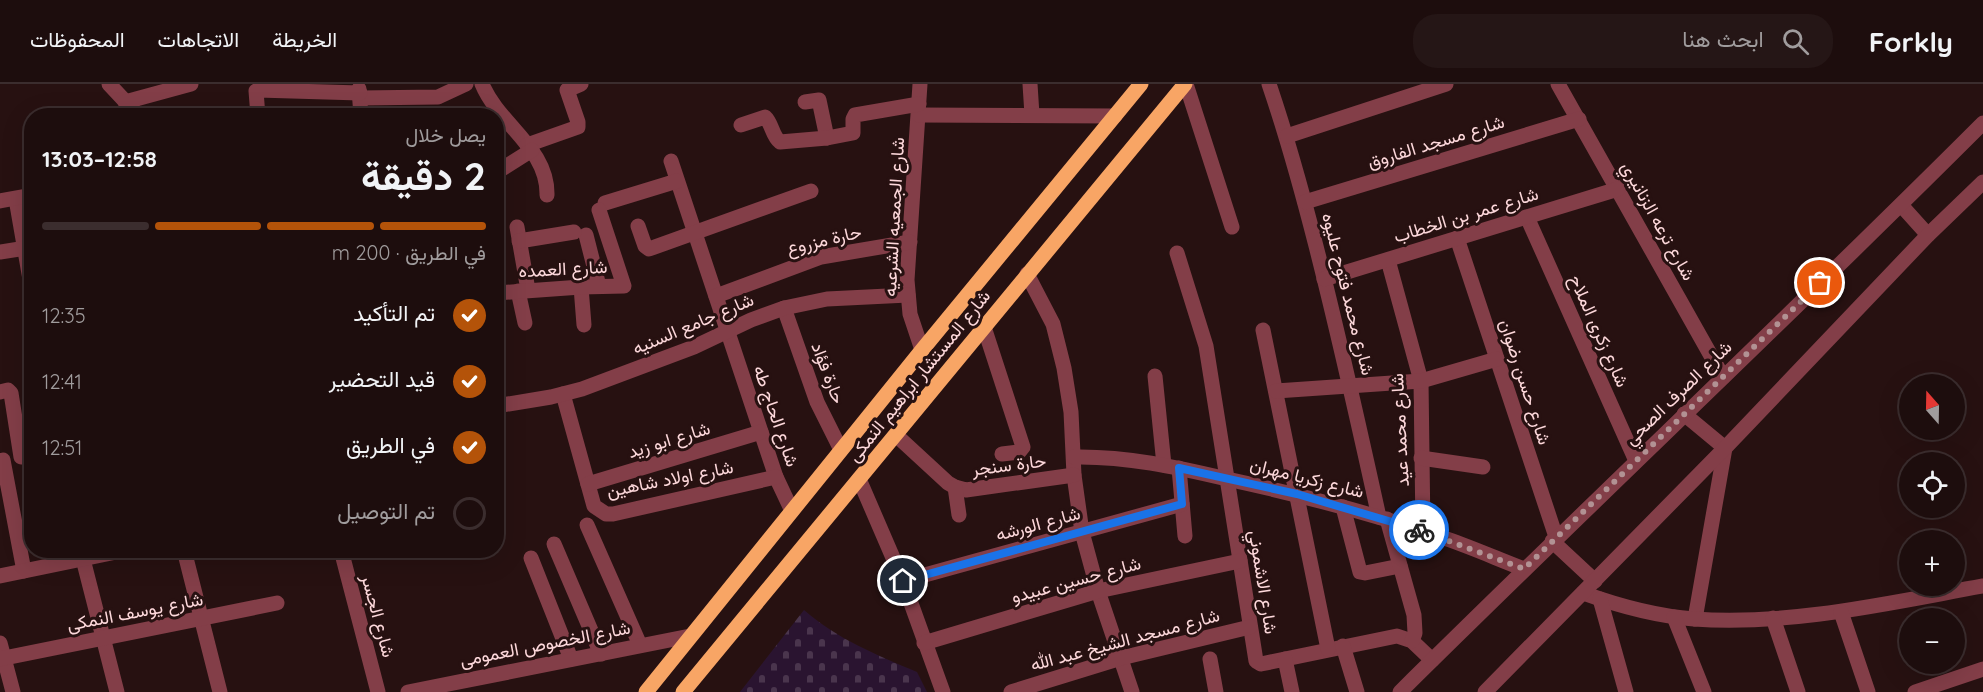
<!DOCTYPE html>
<html lang="ar">
<meta charset="utf-8">
<style>
:root{--surface:#1d0d0d;--page:#251616;--text:#f1f3f6;--muted:#a09c9d;--line:#3b2d2e;--accent:#b45309}
body{margin:0;font-family:Quicksand,Vazirmatn,sans-serif;background:var(--page);color:var(--text);direction:rtl;height:100vh;display:flex;flex-direction:column;font-size:22px;white-space:nowrap}
*{box-sizing:border-box;margin:0}
p{font-size:20px;color:var(--muted)}
.icon{flex:none;width:33px;height:33px;fill:none;stroke:currentColor;stroke-width:2;stroke-linecap:round;stroke-linejoin:round}
.map{position:relative;flex:1;overflow:hidden;direction:ltr}
.sheet{position:absolute;left:24px;top:24px;width:480px;height:450px;display:flex;flex-direction:column;background:var(--surface);border-radius:24px;box-shadow:0 6px 24px #0002,0 0 0 2px var(--line);direction:rtl}
.sheet>*{flex:none}
.needle{width:39px;rotate:340deg}
.fabs{position:absolute;left:1899px;top:290px;display:grid;gap:12px}
.fabs a{display:grid;place-items:center;width:66px;height:66px;border-radius:50%;background:var(--surface);box-shadow:0 6px 24px #0002,0 0 0 2px var(--line);font-size:30px}
.pin{position:absolute;display:grid;place-items:center;width:51px;height:51px;color:#fff;margin:-26px;border:3px solid #fff;border-radius:50%;box-shadow:0 2px 6px #0007}
.courier{position:absolute;display:grid;place-items:center;width:60px;height:60px;margin:-30px;border:4px solid #1a73e8;border-radius:50%;background:#fff;color:#222;box-shadow:0 2px 8px #0007}
.head em{font-style:normal;font-weight:700}
.head div{display:flex;flex-direction:column-reverse}
.head{display:flex;align-items:center;justify-content:space-between;height:102px;padding:0 18px}
h1{font-size:39px;font-weight:700;line-height:45px}
.bar{display:grid;grid-template-columns:repeat(4,1fr);gap:9px 6px;align-content:center;height:72px;padding:0 18px}
.bar i{height:8px;border-radius:4px;background:var(--line)}
.bar .active{background:var(--accent)}
.bar p{grid-column:span 4}
ol{padding:0 18px;list-style:none}
li{display:flex;align-items:center;gap:18px;height:66px}
li p{margin-inline-start:auto}
li .icon{padding:6px;border-radius:50%;background:var(--accent);color:#fff;stroke-width:4}
li:last-child{color:var(--muted)}
li i{width:33px;height:33px;border:3px solid var(--line);border-radius:50%}
header{display:flex;align-items:center;gap:36px;box-sizing:border-box;height:84px;padding:0 30px;background:var(--surface);border-bottom:2px solid var(--line)}
header strong{font-size:28px}
nav{display:flex;gap:33px;margin-inline-start:auto;font-size:21px}
.search{width:420px;height:54px;background:var(--page);display:flex;align-items:center;gap:15px;box-sizing:border-box;padding:0 21px;border-radius:24px;color:var(--muted);font-size:22px}
.map>svg:first-child{display:block}
.cemetery{fill:url(#cemetery-stones)}
.lines{fill:none;stroke-linecap:round;stroke-linejoin:round}
.minor{stroke:#833e48;stroke-width:15}
.major{stroke:#f8a565;stroke-width:15}
.done{stroke:#b29294;stroke-width:6;stroke-dasharray:0 10.8}
.route{stroke:#1a73e8;stroke-width:8}
.labels{text-anchor:middle;stroke-width:6;stroke-linejoin:round;paint-order:stroke}
.street-label{font-size:18px;fill:#fdd8db;stroke:#271111}
</style>
<header>
<strong>Forkly</strong>
<div class="search"><svg class="icon" aria-label="search" viewBox="0 0 24 24"><circle cx="10" cy="10" r="6"/><path d="M15 15l6 6"/></svg>ابحث هنا</div>
<nav><a>الخريطة</a><a>الاتجاهات</a><a>المحفوظات</a></nav>
</header>
<div class="map">
<svg width="1983" height="608" viewBox="0 0 1983 608">
<defs>
<pattern id="cemetery-stones" width="16" height="16" patternUnits="userSpaceOnUse" patternTransform="scale(1.5)"><rect width="16" height="16" fill="#2a1430"/><path d="M2 7V4a2 2 0 0 1 4 0v3zM10 15v-3a2 2 0 0 1 4 0v3z" fill="#4a354d"/></pattern>
</defs>
<rect width="100%" height="100%" fill="#271111"/>
<path class="cemetery" d="M804,526C837,555 877,571 917,588L927,608H740Z"/>
<g class="lines">
<g class="minor">
<path d="M109,0L139,32"/>
<path d="M482,0C499,41 548,64 547,111"/>
<path d="M920,0L907,196L910,230L922,266"/>
<path d="M1030,0L1032,31"/>
<path d="M1186,0L1232,143"/>
<path d="M1269,0C1287,53 1302,107 1316,162C1339,252 1359,342 1379,433"/>
<path d="M1558,0L1723,293"/>
<path d="M359,5L361,32"/>
<path d="M360,14L438,13L466,0"/>
<path d="M125,18L191,0"/>
<path d="M805,18L819,16L827,54"/>
<path d="M919,31L1115,32"/>
<path d="M258,32L256,7L258,6L360,9"/>
<path d="M741,41L765,33C772,39 772,52 780,58L827,54L853,49V35L855,31L919,20"/>
<path d="M1287,52L1446,0"/>
<path d="M527,61L578,43V38L567,6L581,0"/>
<path d="M671,77L776,393L792,427"/>
<path d="M502,85L532,66"/>
<path d="M16,115L32,207"/>
<path d="M0,117L32,111"/>
<path d="M1305,118L1579,35"/>
<path d="M605,119L677,97"/>
<path d="M1901,121L1928,151"/>
<path d="M1527,133L1636,377"/>
<path d="M638,142L645,162L649,165L811,107"/>
<path d="M517,143L528,206"/>
<path d="M586,151L599,202"/>
<path d="M1457,154L1556,453"/>
<path d="M519,157L574,148"/>
<path d="M0,168L32,163"/>
<path d="M1177,169L1206,262L1256,577L1261,580L1397,552L1412,557L1432,576"/>
<path d="M1388,176L1421,297L1423,447"/>
<path d="M1027,190L1053,240L1064,284L1071,328L1074,391L1082,448L1098,507L1132,608"/>
<path d="M1324,195L1618,105"/>
<path d="M581,203L584,241"/>
<path d="M518,207L525,239"/>
<path d="M496,209L581,203L624,202L599,126"/>
<path d="M716,212L821,173L910,158"/>
<path d="M784,224L817,318L841,366"/>
<path d="M984,243L1023,363L1019,368L1002,370"/>
<path d="M1263,246L1328,565"/>
<path d="M1155,292L1164,381"/>
<path d="M1276,307L1421,297L1497,275"/>
<path d="M0,308L8,306L11,309L21,373"/>
<path d="M563,310L594,422L606,430H613L776,393"/>
<path d="M496,322L551,313L582,305L694,263L751,236L784,224L827,215L908,211"/>
<path d="M1684,330L1725,364L1695,535"/>
<path d="M897,352L948,399L955,403L966,406L1074,391"/>
<path d="M1074,373C1126,372 1176,383 1227,395C1301,411 1375,430 1447,455C1473,464 1498,475 1524,485"/>
<path d="M1421,374L1483,383"/>
<path d="M3,376L24,487"/>
<path d="M1179,384L1185,452"/>
<path d="M859,395L903,497L943,608"/>
<path d="M588,400L761,348"/>
<path d="M955,403L959,431"/>
<path d="M1343,423L1360,488L1365,489L1400,482"/>
<path d="M1387,435L1414,531L1415,549L1412,557"/>
<path d="M587,441L640,561"/>
<path d="M1552,457L1595,497"/>
<path d="M554,460L601,570"/>
<path d="M184,466L220,608"/>
<path d="M341,466L378,608"/>
<path d="M531,474L571,575"/>
<path d="M83,475L117,608"/>
<path d="M0,492L126,466"/>
<path d="M903,497L1182,420"/>
<path d="M1583,509C1619,522 1656,532 1694,535C1789,542 1889,519 1983,502"/>
<path d="M1600,515L1626,608"/>
<path d="M1841,528L1868,608"/>
<path d="M1674,533L1704,608"/>
<path d="M1773,534L1798,608"/>
<path d="M0,559L13,608"/>
<path d="M924,559L1098,507L1240,477"/>
<path d="M1343,562L1357,608"/>
<path d="M0,575L277,519"/>
<path d="M1210,575L1216,608"/>
<path d="M1285,575L1292,608"/>
<path d="M408,608L690,552"/>
<path d="M1011,608L1121,574L1250,543"/>
<path d="M1400,608C1593,417 1791,231 1983,39"/>
<path d="M1485,608L1725,364L1928,151L1983,98"/>
<path d="M1915,608L1983,585"/>
</g>
<g class="major">
<path d="M646,608L922,266L1141,0"/>
<path d="M683,608L1185,0"/>
</g>
</g>
<g class="lines">
<path class="done" d="M1419,446L1524,485L1820,199"/>
<path class="route" d="M903,497L1182,420L1179,384L1297,410L1419,446"/>
</g>
<g class="labels">
<g class="street-label">
<text transform="translate(1436 58) rotate(-17)" y="6">شارع مسجد الفاروق</text>
<text transform="translate(1466 131) rotate(-17)" y="6">شارع عمر بن الخطاب</text>
<text transform="translate(894 133) rotate(-87)" y="6">شارع الجمعيه الشرعيه</text>
<text transform="translate(1658 137) rotate(61)" y="6">شارع ترعه الزنانيري</text>
<text transform="translate(824 156) rotate(-13)" y="6">حارة مزروع</text>
<text transform="translate(563 185) rotate(-3)" y="6">شارع العمده</text>
<text transform="translate(1348 210) rotate(76)" y="6">شارع محمد فتوح عليوه</text>
<text transform="translate(693 240) rotate(-23)" y="6">شارع جامع السنيه</text>
<text transform="translate(1599 247) rotate(66)" y="6">شارع زكرى الملاح</text>
<text transform="translate(828 289) rotate(69)" y="6">حارة فؤاد</text>
<text transform="translate(919 292) rotate(-51)" y="6">شارع المستشار ابراهيم النمكى</text>
<text transform="translate(1525 298) rotate(72)" y="6">شارع حسن رضوان</text>
<text transform="translate(1678 309) rotate(-44)" y="6">شارع الصرف الصحي</text>
<text transform="translate(776 332) rotate(71)" y="6">شارع الحاج طه</text>
<text transform="translate(1400 346) rotate(-93)" y="6">شارع محمد عيد</text>
<text transform="translate(669 356) rotate(-17)" y="6">شارع ابو زيد</text>
<text transform="translate(1009 381) rotate(-7)" y="6">حارة سنجر</text>
<text transform="translate(1307 394) rotate(14)" y="6">شارع زكريا مهران</text>
<text transform="translate(670 395) rotate(-11)" y="6">شارع اولاد شاهين</text>
<text transform="translate(1038 440) rotate(-15)" y="6">شارع الورشه</text>
<text transform="translate(1076 496) rotate(-15)" y="6">شارع حسين عبيدو</text>
<text transform="translate(1263 498) rotate(81)" y="6">شارع الاشموني</text>
<text transform="translate(135 528) rotate(-11)" y="6">شارع يوسف النمكى</text>
<text transform="translate(378 532) rotate(75)" y="6">شارع الجسر</text>
<text transform="translate(1125 556) rotate(-15)" y="6">شارع مسجد الشيخ عبد الله</text>
<text transform="translate(545 560) rotate(-11)" y="6">شارع الخصوص العمومى</text>
</g>
</g>
</svg>
<div class="fabs">
<a><svg class="needle" viewBox="-14 -14 28 28"><path d="M0-13l5 13h-10z" fill="#e53935"/><path d="M0 13l5-13h-10z" fill="#a09c9d"/></svg></a>
<a><svg class="icon" aria-label="locate" viewBox="0 0 24 24"><circle cx="12" cy="12" r="6"/><path d="M12 2v4M12 18v4M2 12h4M18 12h4"/></svg></a>
<a>+</a>
<a>−</a>
</div>
<div class="pin" style="left:1820px;top:199px;background:#ea580c"><svg class="icon" aria-label="bag" viewBox="0 0 24 24"><path d="M5 8h14l-1 12H6zM9 8a3 3 0 0 1 6 0"/></svg></div>
<div class="pin" style="left:903px;top:497px;background:#1f2937"><svg class="icon" aria-label="home" viewBox="0 0 24 24"><path d="M3 11l9-7 9 7M6 9v11h12V9"/></svg></div>
<div class="courier" style="left:1419px;top:446px"><svg class="icon" aria-label="bike" viewBox="0 0 24 24"><circle cx="6" cy="16" r="4"/><circle cx="18" cy="16" r="4"/><path d="M6 16l4-8h5l3 8M10 8l3 8H6M13 5h3"/></svg></div>
<section class="sheet">
<div class="head"><div><h1>2 دقيقة</h1><p>يصل خلال</p></div><em>12:58–13:03</em></div>
<div class="bar"><i class="active"></i><i class="active"></i><i class="active"></i><i></i><p>في الطريق · 200 m</p></div>
<ol>
<li><svg class="icon" aria-label="check" viewBox="0 0 24 24"><path d="M5 12l5 5 9-10"/></svg>تم التأكيد<p>12:35</p></li>
<li><svg class="icon" aria-label="check" viewBox="0 0 24 24"><path d="M5 12l5 5 9-10"/></svg>قيد التحضير<p>12:41</p></li>
<li><svg class="icon" aria-label="check" viewBox="0 0 24 24"><path d="M5 12l5 5 9-10"/></svg>في الطريق<p>12:51</p></li>
<li><i></i>تم التوصيل</li>
</ol>
</section>
</div>
